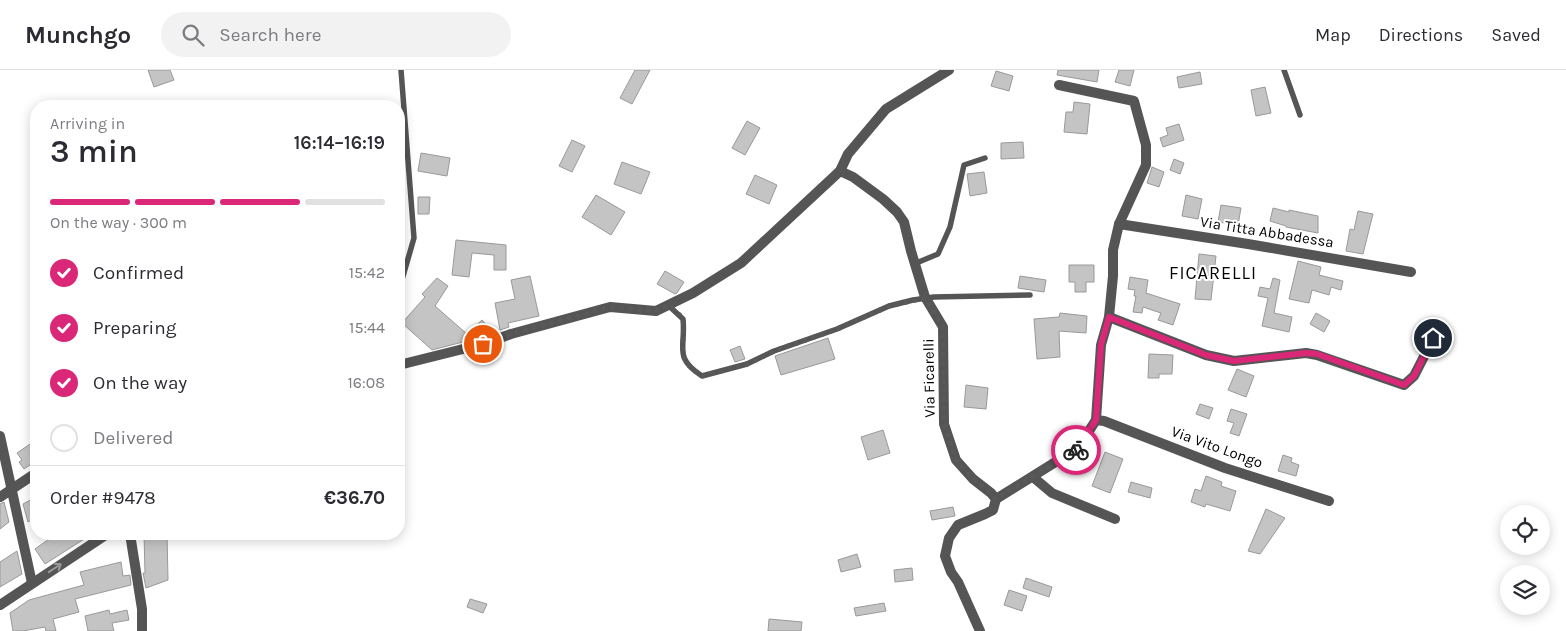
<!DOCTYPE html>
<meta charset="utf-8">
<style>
:root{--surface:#fff;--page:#f2f2f3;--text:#2b2b33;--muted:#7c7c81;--line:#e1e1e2;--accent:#db2777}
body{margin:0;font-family:Karla,sans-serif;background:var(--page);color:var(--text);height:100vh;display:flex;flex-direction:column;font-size:19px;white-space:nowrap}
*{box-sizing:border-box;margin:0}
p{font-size:16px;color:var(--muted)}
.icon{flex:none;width:28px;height:28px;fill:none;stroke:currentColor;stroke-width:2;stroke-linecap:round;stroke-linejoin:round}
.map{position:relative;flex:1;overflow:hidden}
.panel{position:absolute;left:30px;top:30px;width:375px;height:440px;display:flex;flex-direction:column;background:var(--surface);border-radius:20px;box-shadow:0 2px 12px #0003}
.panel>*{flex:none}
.buttons{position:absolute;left:1500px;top:435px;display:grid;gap:10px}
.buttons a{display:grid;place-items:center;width:50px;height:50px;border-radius:50%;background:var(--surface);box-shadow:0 2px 12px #0003;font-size:25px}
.pin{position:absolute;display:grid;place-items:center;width:42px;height:42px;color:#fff;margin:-21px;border:2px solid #fff;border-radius:50%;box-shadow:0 1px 5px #0007}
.courier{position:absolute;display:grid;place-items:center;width:50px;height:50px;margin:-25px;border:4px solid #db2777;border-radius:50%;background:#fff;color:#222;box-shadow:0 1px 6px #0007}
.head em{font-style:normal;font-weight:600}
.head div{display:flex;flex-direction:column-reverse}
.head{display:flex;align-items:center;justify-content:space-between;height:85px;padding:0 20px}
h1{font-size:32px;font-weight:600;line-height:38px}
.bar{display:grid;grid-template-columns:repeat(4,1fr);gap:8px 5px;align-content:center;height:60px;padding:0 20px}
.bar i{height:6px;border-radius:4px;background:var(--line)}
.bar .selected{background:var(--accent)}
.bar p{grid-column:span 4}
.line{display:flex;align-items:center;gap:12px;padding:0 20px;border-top:1px solid var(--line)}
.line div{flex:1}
ol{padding:0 20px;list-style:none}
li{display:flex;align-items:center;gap:15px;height:55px}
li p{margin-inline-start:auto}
li .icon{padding:5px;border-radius:50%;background:var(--accent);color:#fff;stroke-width:4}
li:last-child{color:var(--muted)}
li i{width:28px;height:28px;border:2px solid var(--line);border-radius:50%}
header{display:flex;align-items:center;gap:30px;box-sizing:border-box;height:70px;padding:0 25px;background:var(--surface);border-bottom:1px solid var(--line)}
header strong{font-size:24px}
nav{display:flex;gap:28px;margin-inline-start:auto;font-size:18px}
.search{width:350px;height:45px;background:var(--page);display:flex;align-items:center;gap:12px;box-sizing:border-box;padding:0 18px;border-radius:28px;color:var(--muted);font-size:19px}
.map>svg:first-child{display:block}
.building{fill:#c4c4c4;stroke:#999}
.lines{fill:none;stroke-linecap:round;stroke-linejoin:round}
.service{stroke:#555;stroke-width:5.5}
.minor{stroke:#555;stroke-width:10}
.oneway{stroke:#999}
.done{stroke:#595959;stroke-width:5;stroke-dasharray:0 9}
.route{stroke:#db2777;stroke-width:6}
.labels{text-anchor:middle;stroke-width:4;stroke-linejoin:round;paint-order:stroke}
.street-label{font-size:15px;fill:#000;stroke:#fff}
.quarter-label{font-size:18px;letter-spacing:1px;fill:#000;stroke:#fff}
</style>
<header>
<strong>Munchgo</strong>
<div class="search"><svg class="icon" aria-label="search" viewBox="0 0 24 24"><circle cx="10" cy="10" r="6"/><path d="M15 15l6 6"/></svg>Search here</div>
<nav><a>Map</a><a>Directions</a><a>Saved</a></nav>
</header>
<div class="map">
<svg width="1566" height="561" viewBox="0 0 1566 561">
<rect width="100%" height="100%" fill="#fff"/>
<g class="building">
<path d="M148,0H170L174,10L154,17Z"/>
<path d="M635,0H650L632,34L620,28Z"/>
<path d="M1058,0H1099L1097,12L1057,5Z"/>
<path d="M1119,0H1134L1130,16L1115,12Z"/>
<path d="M996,1L1013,6L1009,21L991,16Z"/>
<path d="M1200,2L1202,14L1179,18L1177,7Z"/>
<path d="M1265,17L1271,43L1256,46L1251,20Z"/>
<path d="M1074,32L1090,34L1087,64L1064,62L1066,42H1073Z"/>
<path d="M747,51L760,58L745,85L732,78Z"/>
<path d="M1179,54L1184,70L1163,77L1160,68L1168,65L1166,58Z"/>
<path d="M572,70L585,76L572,102L559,96Z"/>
<path d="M1023,72L1024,88L1001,89V73Z"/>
<path d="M421,83L450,88L447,106L418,101Z"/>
<path d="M1174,89L1184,93L1180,104L1170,100Z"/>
<path d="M622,92L650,102L641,124L614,114Z"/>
<path d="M1152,97L1164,102L1159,117L1147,113Z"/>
<path d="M984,102L987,123L970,126L967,104Z"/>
<path d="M755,105L777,115L769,134L746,124Z"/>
<path d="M596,125L625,142L611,165L582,147Z"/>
<path d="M1186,125L1202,129L1198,149L1182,146Z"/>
<path d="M418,127H430L429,144H418Z"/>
<path d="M1221,135L1241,138L1238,155L1218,152Z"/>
<path d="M1273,138L1289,142V140L1318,146V163L1286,157V156L1270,151Z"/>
<path d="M1358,141L1373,144L1363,184L1346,181L1350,159L1354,160Z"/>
<path d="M456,170L506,175V200H494V185L472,183L469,207L452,205Z"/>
<path d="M1199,184L1216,186L1211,230L1195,229Z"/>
<path d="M1298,191L1321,197L1319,205L1343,211L1341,220L1331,217L1329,225L1312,220L1309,233L1289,229Z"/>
<path d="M1069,195H1094V212H1086V222H1075V212H1069Z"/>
<path d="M665,201L684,212L677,223L675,224L657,214Z"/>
<path d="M530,206L539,246L508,253L509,257L500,260L495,233L515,229L511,210Z"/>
<path d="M1020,206L1046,210L1044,222L1018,218Z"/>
<path d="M1130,207L1148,210L1146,223L1180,234L1173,255L1158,250L1161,243L1143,237L1142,243L1133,242L1136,226H1134L1135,220L1128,219Z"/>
<path d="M437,208L448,216L435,236L467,264L482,250L489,258L482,262V267L432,280L402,253L425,227L422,224Z"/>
<path d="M1273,208L1280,210L1274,243L1292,247L1289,262L1262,256L1268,228L1258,226L1260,217L1270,219Z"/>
<path d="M1060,243L1087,246L1086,263L1059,261L1060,287L1037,289L1034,249L1059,247Z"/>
<path d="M1316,243L1330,251L1324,262L1310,254Z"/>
<path d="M828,268L835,289L781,305L775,286Z"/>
<path d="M740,276L745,289L735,292L730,280Z"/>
<path d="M1149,284L1173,285L1172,304H1159V308H1148Z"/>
<path d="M1237,299L1254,306L1246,327L1228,320Z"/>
<path d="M966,315L988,318L986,339L964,337Z"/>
<path d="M1200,334L1213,338L1209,349L1196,344Z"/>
<path d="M1231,339L1247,344L1239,366L1230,363L1234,353L1227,351Z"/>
<path d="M883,360L890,383L868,390L861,367Z"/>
<path d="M36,370V391L24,399L19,392L22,390L17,383Z"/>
<path d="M1105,382L1123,389L1110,423L1092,416Z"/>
<path d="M1283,385L1292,388L1291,392L1299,395L1296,406L1278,401Z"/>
<path d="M1206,406L1222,412L1221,416L1236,421L1230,441L1206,434L1205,437L1191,432L1195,419L1201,421Z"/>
<path d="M1131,412L1152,418L1150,428L1128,422Z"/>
<path d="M36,427V447L28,452L23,434Z"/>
<path d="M4,432L9,452L0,459V434Z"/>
<path d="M953,437L955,446L932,450L930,441Z"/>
<path d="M1266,439L1285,448L1260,484L1248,481Z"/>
<path d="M56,464H92L45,494L35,479Z"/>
<path d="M144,464H167L168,510L146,518L143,503H145Z"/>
<path d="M17,481L22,504L0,517V492Z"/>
<path d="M857,484L861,497L841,502L838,490Z"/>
<path d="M121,492L123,506L130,505L131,515L75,529L79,542L53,549L56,561H46L45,557L23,561H13L10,543L29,530L84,515L80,502Z"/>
<path d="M912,498L913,510L895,512L894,500Z"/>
<path d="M1026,508L1052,517L1049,527L1023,518Z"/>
<path d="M1009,520L1027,526L1022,541L1004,535Z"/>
<path d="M470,529L487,534L483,543L467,537Z"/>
<path d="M884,533L886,541L856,546L854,538Z"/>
<path d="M109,540L110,544L127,540L129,550L112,553L114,561H88L85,546Z"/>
<path d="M769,549L802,552L801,561H768Z"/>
</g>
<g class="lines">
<g class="service">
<path d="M1284,0L1300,45"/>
<path d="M914,194L938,184L950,157L964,95L985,88"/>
<path d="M399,220L414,168L401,0"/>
<path d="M668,235L683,249C686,278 673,287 702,306L747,294L774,281L837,259L889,236L913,230L934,227L1030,225"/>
</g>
<g class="minor">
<path d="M840,101L853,107L883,129L897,142L904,152L911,181L925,227L943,257L944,354L956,390L973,409L991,423L996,429L993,440L985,444L958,455L949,468L945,486L951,502L958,512L980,561"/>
<path d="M1119,154L1248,174L1411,202"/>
<path d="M1109,247L1206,285L1234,291L1306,283L1317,285L1404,315L1414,306L1433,269"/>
<path d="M399,295L483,274L511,264L610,237L656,241L693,223L741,193L840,101L848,84L886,39L949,0"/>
<path d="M1096,350L1104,351L1225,398L1329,431"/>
<path d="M0,366L32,513"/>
<path d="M1033,407L1052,423L1115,449"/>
<path d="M0,427L36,403"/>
<path d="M996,429L1078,378L1096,350L1101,275L1109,247L1113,206V180L1119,154L1146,95V75L1134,31L1059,15"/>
<path d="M130,464L142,539V561"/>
<path d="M0,535L107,464"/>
</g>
</g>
<defs><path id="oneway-shaft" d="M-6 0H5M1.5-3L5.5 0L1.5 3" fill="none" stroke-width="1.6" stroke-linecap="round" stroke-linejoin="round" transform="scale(1.25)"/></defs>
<use class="oneway" href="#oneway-shaft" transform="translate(55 498) rotate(-34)"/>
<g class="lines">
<path class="done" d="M483,274L511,264L610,237L656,241L668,235L683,248C686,278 673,287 702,306L747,294L774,281L837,259L889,236L925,228L943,257L944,354L956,390L973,409L991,423L996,429L1076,380"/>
<path class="route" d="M1076,380L1096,350L1101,275L1109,247L1206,285L1234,291L1306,283L1317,284L1404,315L1414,306L1433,268"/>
</g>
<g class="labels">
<g class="street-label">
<text transform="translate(1267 162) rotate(9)" y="5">Via Titta Abbadessa</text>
<text transform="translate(929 308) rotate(-91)" y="5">Via Ficarelli</text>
<text transform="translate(1217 377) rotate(20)" y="5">Via Vito Longo</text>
</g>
<g class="quarter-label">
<text x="1213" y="209">FICARELLI</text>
</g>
</g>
</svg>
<div class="buttons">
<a><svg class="icon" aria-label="locate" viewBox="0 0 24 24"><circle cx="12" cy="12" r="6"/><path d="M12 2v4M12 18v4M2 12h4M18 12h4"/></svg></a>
<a><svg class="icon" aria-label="layers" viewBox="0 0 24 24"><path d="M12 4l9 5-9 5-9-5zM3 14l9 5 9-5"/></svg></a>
</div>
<div class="pin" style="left:483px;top:274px;background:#ea580c"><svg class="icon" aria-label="bag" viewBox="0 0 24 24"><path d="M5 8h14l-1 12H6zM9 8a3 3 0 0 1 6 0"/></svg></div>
<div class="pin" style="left:1433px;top:268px;background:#1f2937"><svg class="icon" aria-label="home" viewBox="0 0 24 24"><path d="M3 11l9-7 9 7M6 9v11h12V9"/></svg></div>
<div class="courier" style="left:1076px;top:380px"><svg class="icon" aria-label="bike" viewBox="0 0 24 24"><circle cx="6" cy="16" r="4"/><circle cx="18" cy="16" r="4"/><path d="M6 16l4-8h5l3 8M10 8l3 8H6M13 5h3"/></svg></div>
<section class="panel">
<div class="head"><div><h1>3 min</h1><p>Arriving in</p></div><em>16:14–16:19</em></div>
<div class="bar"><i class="selected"></i><i class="selected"></i><i class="selected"></i><i></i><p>On the way · 300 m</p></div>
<ol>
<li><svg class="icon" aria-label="check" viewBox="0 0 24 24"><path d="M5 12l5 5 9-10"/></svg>Confirmed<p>15:42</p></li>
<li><svg class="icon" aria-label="check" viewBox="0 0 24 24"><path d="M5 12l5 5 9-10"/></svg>Preparing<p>15:44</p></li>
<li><svg class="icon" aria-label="check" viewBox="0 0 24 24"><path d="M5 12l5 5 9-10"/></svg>On the way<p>16:08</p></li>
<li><i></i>Delivered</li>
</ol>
<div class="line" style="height:65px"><div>Order #9478</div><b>€36.70</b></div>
</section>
</div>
